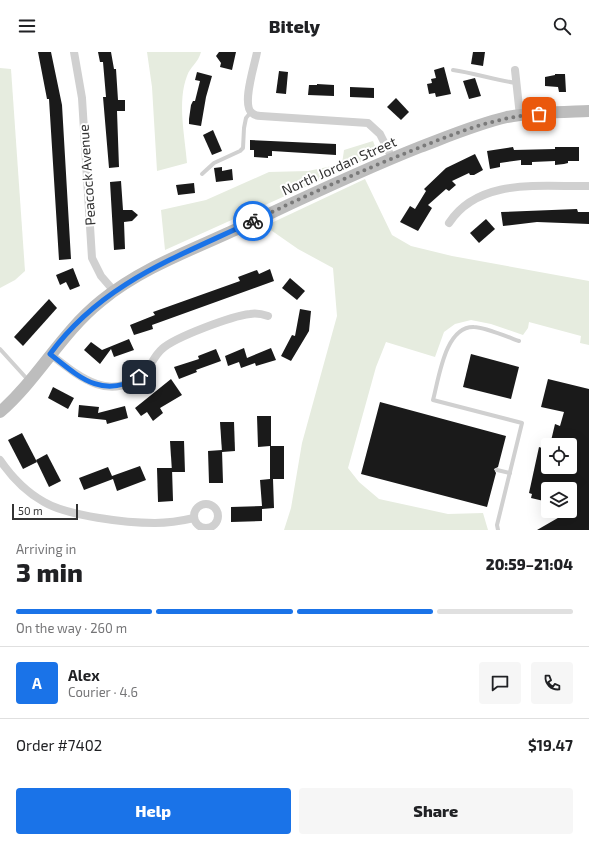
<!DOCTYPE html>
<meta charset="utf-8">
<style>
:root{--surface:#fff;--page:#f6f6f6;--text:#202124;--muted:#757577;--line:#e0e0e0;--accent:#1a73e8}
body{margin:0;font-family:"Exo 2",sans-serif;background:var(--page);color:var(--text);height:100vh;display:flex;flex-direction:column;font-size:15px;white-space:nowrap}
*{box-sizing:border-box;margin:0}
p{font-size:13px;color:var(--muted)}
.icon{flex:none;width:22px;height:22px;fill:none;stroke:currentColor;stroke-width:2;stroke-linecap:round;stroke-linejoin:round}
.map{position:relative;height:478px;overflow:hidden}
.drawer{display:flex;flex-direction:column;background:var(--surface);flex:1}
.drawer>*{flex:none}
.controls{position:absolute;left:541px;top:386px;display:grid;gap:8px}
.controls a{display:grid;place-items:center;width:36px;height:36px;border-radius:4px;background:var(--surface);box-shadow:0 4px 16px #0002;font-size:20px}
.scale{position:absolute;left:12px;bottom:10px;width:66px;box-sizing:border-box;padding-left:4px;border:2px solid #333;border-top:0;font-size:11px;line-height:14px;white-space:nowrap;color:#333;-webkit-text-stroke:3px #fff;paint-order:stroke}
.pin{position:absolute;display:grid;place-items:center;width:34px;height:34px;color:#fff;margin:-17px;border-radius:8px;box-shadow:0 2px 6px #0006}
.courier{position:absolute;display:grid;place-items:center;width:40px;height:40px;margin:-20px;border:3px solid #1a73e8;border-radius:50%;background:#fff;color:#222;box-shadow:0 1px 5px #0007}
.head em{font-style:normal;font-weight:800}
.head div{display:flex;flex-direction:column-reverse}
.head{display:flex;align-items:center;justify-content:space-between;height:68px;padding:0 16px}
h1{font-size:26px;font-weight:800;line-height:30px}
.bar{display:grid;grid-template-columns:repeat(4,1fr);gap:6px 4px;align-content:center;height:48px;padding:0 16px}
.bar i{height:5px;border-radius:3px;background:var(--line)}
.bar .current{background:var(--accent)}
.bar p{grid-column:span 4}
.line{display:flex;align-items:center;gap:10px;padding:0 16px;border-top:1px solid var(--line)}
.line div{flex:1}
.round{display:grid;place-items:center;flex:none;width:42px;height:42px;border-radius:4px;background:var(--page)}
.button{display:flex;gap:8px;margin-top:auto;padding:8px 16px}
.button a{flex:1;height:46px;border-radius:4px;background:var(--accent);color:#fff;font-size:16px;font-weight:800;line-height:46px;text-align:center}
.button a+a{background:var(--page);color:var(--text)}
header{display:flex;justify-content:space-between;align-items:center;height:52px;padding:0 16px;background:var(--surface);font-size:18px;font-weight:800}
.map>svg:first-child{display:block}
.green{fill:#e6ecdf}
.building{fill:#1a1a1a}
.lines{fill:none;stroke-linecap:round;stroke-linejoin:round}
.lane{stroke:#d0d0d0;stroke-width:4}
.street{stroke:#d0d0d0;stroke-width:8}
.secondary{stroke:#bdbdbd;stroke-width:12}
.done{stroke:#7a7a7a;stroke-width:4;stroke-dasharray:0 7.2}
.route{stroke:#1a73e8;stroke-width:5}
.labels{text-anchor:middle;stroke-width:4;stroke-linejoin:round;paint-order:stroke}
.street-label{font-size:14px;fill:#333;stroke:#fff}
</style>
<header><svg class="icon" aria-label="menu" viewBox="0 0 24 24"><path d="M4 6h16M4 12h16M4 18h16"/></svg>Bitely<svg class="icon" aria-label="search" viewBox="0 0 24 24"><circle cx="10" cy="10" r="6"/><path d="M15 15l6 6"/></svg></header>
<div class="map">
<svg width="589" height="478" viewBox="0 0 589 478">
<rect width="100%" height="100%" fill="#fff"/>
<g class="green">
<path d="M147,0H201C198,11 190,15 187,24C177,50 185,84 187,111L157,119L152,35Z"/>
<path d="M0,16L11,17L25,219L15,228L0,236Z"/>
<path d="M373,89L378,102L165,198L161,158L206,148L269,120L308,119L342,112L344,98Z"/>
<path d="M365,127L392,183L411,194L452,204L589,229V293L580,291L581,284L529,270L528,276L523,283L491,272L471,268L455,272L444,280L435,305L386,290L376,315L348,416L359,430L379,447L448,462L483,461L488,478H284L291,456L302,391L337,264L333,216L298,197L265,174Z"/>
</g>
<g class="building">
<path d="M38,0H51L62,53L71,207L59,208L49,47H47Z"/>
<path d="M98,0H111L114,17H116L118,48H125V59H117L119,115L109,116L103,45H106L103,10H100Z"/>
<path d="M219,0H236L232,18L220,15L221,11L216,4Z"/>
<path d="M473,0H485L483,14L471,12Z"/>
<path d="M444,15L451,42L436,45L435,41L429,42L427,32L432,31L431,27L436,26L434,18Z"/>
<path d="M279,19L288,20L286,42L276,41Z"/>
<path d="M197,20L212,24L206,45L201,74L189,72V67L191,53L193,49H195L200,29L195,28Z"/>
<path d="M555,22H565L566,40H559L558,35L545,34V25L555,23Z"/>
<path d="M475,26L481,44L469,47L463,29Z"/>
<path d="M317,32L334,33V44L308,43L309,33H317Z"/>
<path d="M350,35L374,36V46L350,45Z"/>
<path d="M396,46L409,60L401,68L387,55Z"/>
<path d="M213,78L222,99L212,103L203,83Z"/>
<path d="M250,88L336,92V103L272,99V104H268V106L254,105V98H250Z"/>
<path d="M513,95L514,98L555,97V95H579V109H568V111L564,112L555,113V109L532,110V113H521V108L500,111V115L490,117L487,99Z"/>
<path d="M475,102L483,118L474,123H470L469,121L452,129L456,133L449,139L446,137L428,153L432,156L418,179L400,170L410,154L415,157L426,139L424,137L446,116Z"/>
<path d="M222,115V119L232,117L233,128L216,130L214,116Z"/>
<path d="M121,129L123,158H132L138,163L132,169L124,170L125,197L114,198L110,130Z"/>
<path d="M194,131L195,141L178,143L176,133Z"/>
<path d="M577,157L578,160H589V172L537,170L503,174L501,160Z"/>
<path d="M486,167L495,177L479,191L470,181Z"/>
<path d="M73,216L80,234L70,238L66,230L60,233L56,223Z"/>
<path d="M270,217L274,229L152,273L153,277L134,283L130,273L155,263L153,260L240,229L238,225L257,218L259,222Z"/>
<path d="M290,226L305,239L297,248L282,236Z"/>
<path d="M49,247L57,256L23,294L14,285Z"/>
<path d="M300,257L311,259L309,279L291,309L281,304L292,283L295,284Z"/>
<path d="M129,287L134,298L114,305L111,297L100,312L84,298L91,290L102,298Z"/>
<path d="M244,296L247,306L271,296L276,308L256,314L255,311L241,316L239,310L228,314L225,304Z"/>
<path d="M216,297L221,309L196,318L197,320L179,327L174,315L199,307L198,304Z"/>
<path d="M471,302L519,315L511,347L463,335Z"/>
<path d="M171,327L182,343L160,356L163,361L153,369L147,360L141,364L135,356Z"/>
<path d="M548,327L589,337V478H537L570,459L576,458L570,456V437H548V450L531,446L532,442L529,441L539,395L548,398V415H570V393H550L555,372L560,374L564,360L541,355Z"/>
<path d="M53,335L74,346L68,357L48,346Z"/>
<path d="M380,350L506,384L498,415L494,417L496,421L487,455L361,422Z"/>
<path d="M79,353L99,355L98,361L125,354L128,366L107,372L106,368L78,365Z"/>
<path d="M257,364H271V394H284V427H273L274,456L262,457V455V469L231,470V455L262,454L260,428L270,427V394L258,395Z"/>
<path d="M220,370H234L235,399L222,400Z"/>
<path d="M22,381L37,410L23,417L8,388Z"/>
<path d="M170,389H184L185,420H172Z"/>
<path d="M222,398L223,431H209L208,399Z"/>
<path d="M47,402L61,429L49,435L36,408Z"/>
<path d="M140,414L146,428L117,439L113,427L84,438L79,426L108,415L112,424Z"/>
<path d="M157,416H172L173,449L158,450Z"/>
</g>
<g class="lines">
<g class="lane">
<path d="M453,18C474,21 495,28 516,31"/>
<path d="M202,122L214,111L240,99L243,96L244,76L246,66L251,60"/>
<path d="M0,297L29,329"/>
<path d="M497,418L510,421"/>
<path d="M498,478L497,473L522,371L433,348C439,326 445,274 474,275C484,275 508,285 519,289"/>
</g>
<g class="street">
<path d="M74,0L82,46L92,206L101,224L114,239"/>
<path d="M257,0C255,12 241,53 252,61C254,63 258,64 261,64L368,71L380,82L392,106"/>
<path d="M515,18L520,64"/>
<path d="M449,171C479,125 542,135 589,134"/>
<path d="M50,302C78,324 110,352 144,321C151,314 154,304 162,297C175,285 232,264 250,262C256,261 262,262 268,264"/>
<path d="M0,408C11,424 26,440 44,450C68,464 126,471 155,471C168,471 181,469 194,466"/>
<circle cx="206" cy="464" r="12"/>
</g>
<path class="secondary" d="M0,360C38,327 61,281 101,249C141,216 192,198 239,176C299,148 359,119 420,95C449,84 477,72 507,65C534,60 562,60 589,59"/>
</g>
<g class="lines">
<path class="done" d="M253,169C305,144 358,120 411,99C453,82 494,65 539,62"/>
<path class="route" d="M139,325C102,348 78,324 50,302C103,230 176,206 253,169"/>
</g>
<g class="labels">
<g class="street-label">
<text transform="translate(339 114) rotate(-24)" y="5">North Jordan Street</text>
<text transform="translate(87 123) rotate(-94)" y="5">Peacock Avenue</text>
</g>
</g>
</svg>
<div class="controls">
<a><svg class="icon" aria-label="locate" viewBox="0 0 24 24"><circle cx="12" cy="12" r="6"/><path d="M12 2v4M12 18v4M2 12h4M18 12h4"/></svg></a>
<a><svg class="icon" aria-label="layers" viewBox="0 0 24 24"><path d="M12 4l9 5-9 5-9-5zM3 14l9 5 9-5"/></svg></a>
</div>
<div class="scale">50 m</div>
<div class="pin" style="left:539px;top:62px;background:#ea580c"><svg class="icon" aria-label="bag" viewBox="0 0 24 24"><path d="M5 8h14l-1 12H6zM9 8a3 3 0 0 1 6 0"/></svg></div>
<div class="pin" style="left:139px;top:325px;background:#1f2937"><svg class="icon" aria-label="home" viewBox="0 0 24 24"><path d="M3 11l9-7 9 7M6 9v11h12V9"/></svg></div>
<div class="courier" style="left:253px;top:169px"><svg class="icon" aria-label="bike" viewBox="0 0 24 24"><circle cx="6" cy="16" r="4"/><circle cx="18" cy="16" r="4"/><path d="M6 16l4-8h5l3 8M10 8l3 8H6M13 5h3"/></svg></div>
</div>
<section class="drawer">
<div class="head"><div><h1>3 min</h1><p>Arriving in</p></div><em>20:59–21:04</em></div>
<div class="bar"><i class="current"></i><i class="current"></i><i class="current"></i><i></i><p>On the way · 260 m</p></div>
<div class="line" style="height:72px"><b class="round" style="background:var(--accent);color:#fff">A</b><div><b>Alex</b><p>Courier · 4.6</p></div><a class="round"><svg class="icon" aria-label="chat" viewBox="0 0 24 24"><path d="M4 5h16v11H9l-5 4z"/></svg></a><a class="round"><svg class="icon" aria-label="phone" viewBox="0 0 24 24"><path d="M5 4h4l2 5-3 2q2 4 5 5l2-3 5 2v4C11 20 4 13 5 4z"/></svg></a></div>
<div class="line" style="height:52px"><div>Order #7402</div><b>$19.47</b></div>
<div class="button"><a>Help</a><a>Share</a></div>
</section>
